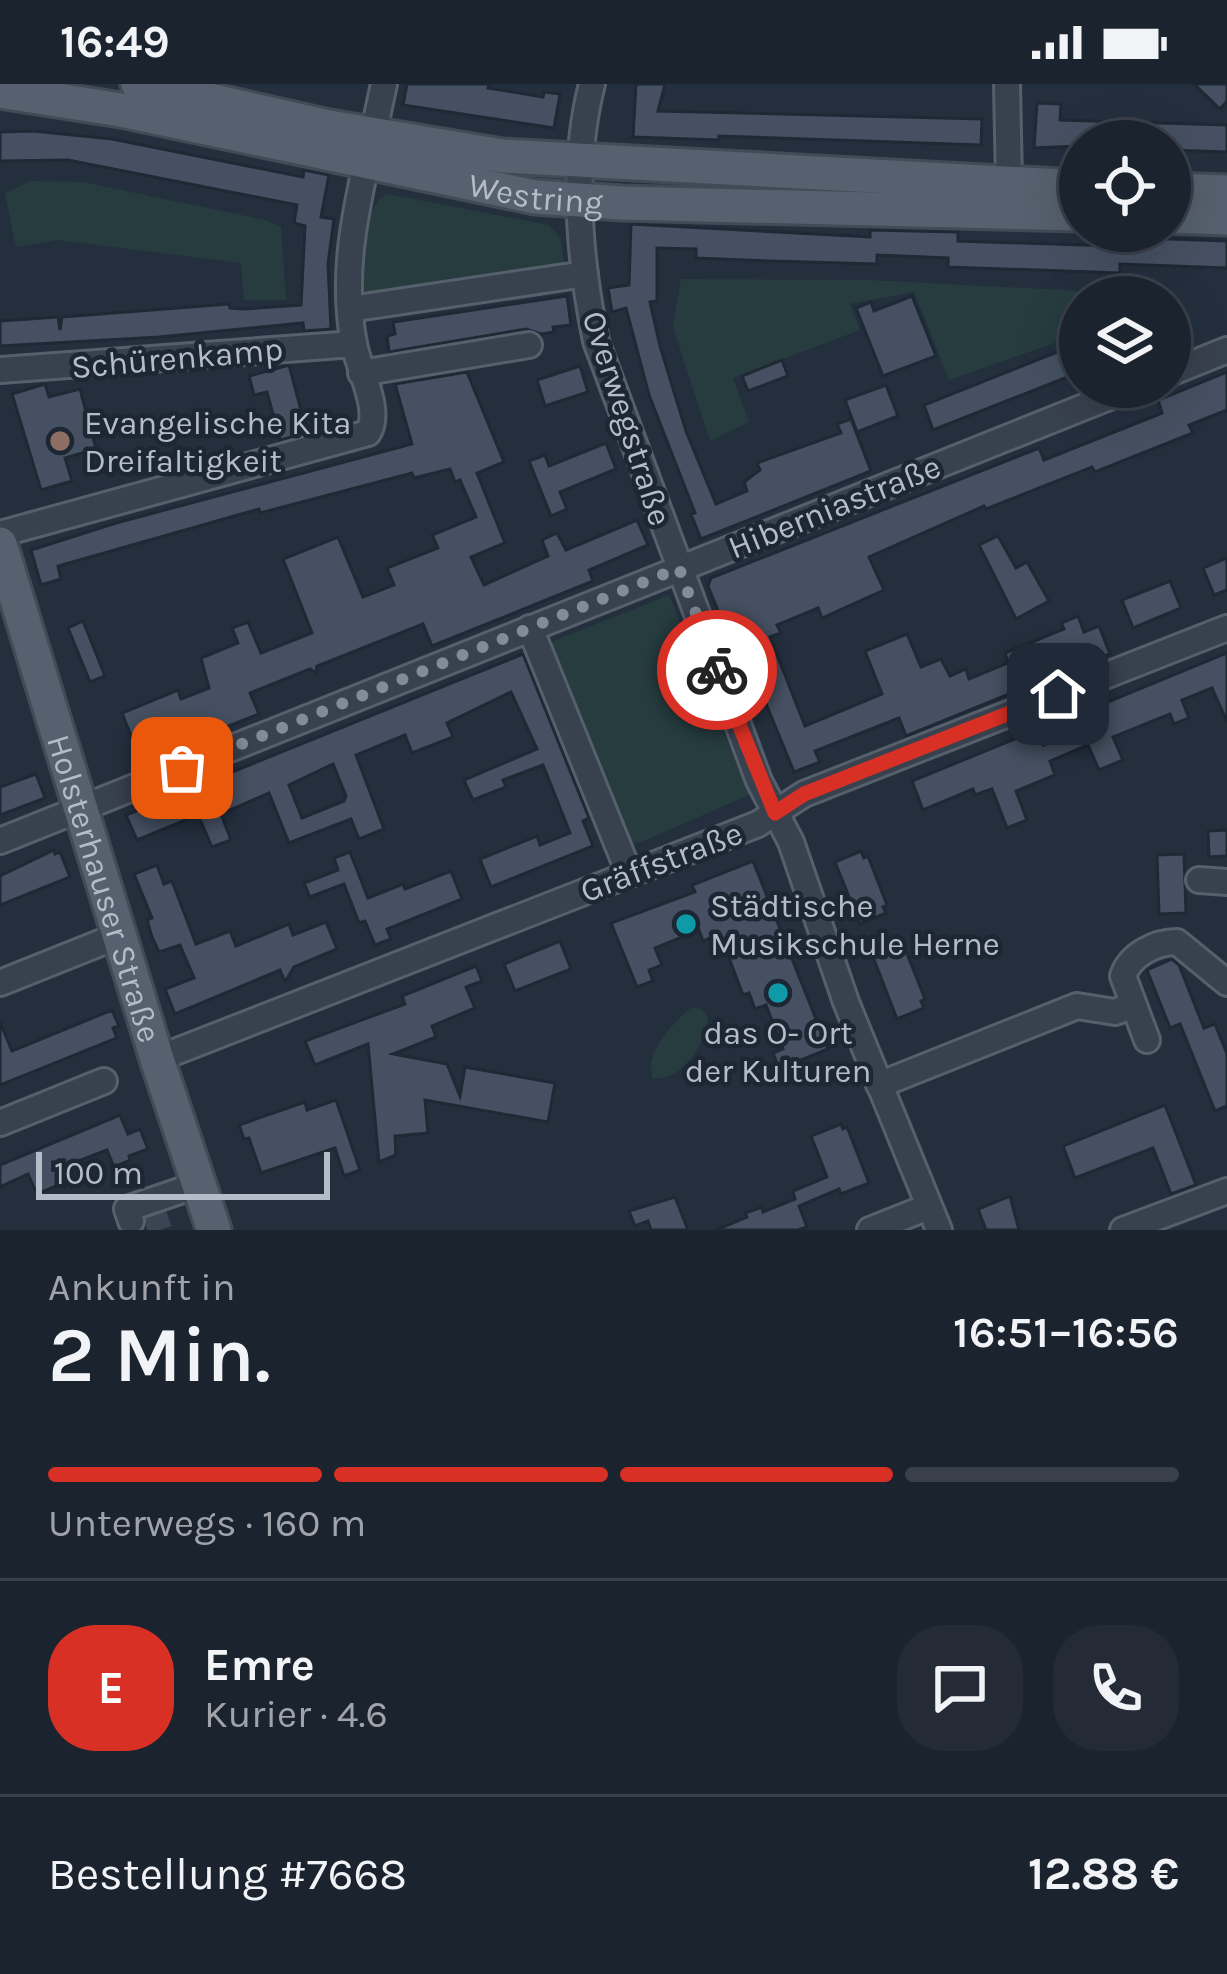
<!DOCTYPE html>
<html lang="de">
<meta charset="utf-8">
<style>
:root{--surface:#1b232e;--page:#242b36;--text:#f1f3f6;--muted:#a0a4aa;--line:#39404a;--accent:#d93025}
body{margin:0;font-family:Karla,sans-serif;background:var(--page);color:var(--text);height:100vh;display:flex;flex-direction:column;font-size:45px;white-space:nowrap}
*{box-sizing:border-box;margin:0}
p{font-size:39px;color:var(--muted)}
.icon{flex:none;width:66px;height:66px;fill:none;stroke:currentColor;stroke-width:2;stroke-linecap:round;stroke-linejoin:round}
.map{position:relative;height:1146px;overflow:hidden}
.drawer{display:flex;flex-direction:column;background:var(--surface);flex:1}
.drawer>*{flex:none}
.controls{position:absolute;left:1059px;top:36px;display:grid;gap:24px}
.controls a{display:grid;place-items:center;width:132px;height:132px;border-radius:50%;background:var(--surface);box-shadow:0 12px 48px #0002,0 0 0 3px var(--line);font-size:60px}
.scale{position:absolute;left:36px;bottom:30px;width:294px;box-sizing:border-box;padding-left:12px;border:6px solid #b4bcc9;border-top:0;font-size:33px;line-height:42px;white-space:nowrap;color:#b4bcc9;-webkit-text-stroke:9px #1d2633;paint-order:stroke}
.pin{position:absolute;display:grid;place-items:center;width:102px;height:102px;color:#fff;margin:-51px;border-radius:24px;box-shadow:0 6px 18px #0006}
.courier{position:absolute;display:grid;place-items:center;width:120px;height:120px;margin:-60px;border:9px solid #d93025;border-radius:50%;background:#fff;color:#222;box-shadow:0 3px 15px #0007}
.headline em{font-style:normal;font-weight:600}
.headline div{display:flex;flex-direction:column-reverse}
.headline{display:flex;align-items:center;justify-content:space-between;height:204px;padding:0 48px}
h1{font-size:78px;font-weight:600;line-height:90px}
.bar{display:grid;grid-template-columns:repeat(4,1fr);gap:18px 12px;align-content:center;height:144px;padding:0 48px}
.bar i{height:15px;border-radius:9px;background:var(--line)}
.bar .active{background:var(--accent)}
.bar p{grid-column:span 4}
.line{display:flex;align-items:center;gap:30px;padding:0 48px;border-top:3px solid var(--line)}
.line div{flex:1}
.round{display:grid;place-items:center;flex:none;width:126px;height:126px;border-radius:48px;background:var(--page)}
.status{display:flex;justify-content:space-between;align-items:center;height:84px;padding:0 60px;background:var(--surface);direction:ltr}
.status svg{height:33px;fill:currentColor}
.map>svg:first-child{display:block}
.green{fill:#263c3f}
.building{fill:#455162;stroke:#1f2835;stroke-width:3;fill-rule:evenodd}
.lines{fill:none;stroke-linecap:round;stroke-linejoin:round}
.minor-tunnel{stroke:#3a4453;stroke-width:24;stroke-dasharray:24 12;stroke-linecap:butt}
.minor-casing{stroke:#565f6c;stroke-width:30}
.major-casing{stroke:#414a57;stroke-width:39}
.minor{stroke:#38414e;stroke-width:24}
.major{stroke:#56606e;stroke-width:33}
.done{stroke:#828b98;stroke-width:12;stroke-dasharray:0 21.6}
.route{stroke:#d93025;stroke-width:15}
.education-dot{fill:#8d6e63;stroke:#1d2633;stroke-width:4.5}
.culture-dot{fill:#0f9aa8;stroke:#1d2633;stroke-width:4.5}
.labels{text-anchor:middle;stroke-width:9;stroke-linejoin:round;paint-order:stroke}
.street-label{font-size:33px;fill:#b4bcc9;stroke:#1d2633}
.poi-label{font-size:33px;fill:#b4bcc9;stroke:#1d2633;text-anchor:start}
</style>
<div class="status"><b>16:49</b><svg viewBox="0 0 49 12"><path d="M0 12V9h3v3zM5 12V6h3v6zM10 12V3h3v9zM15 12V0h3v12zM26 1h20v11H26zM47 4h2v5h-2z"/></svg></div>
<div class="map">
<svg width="1227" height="1146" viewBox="0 0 1227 1146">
<rect width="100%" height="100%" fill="#242f3e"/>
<g class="green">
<path d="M31,97L83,98L265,136L281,143L286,216H244L241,179L58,156L16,163L5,109Z"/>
<path d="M388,110L548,141L561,154L565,189L364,214C362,185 357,123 388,110Z"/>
<path d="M681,195L870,196L1082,207L1084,213H1080V250L949,296L914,208L850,220L860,246L733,294L749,338L710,357L673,243Z"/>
<path d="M669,511L749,711L641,758L626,760L546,560Z"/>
<path d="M692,923L701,925L708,933C706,959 682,998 653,994C643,969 673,939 692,923Z"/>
</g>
<g class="building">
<path d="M407,0H489L488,4L543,13L544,8L560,10L554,44L403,21Z"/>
<path d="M636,0H665L658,27L982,35L981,61L719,52V56L633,53Z"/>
<path d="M1194,0H1227V17L1220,25Z"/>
<path d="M1037,19L1061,20L1060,36L1227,41V68L1170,66V57H1080V62L1034,64Z"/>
<path d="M33,47L112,55L303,93L304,86L329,91L321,133L334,135L328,180L331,245L304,247L303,239L159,253L0,262V237L58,233L60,246L62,233L229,220L230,224L244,225L301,221L305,142L294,139L297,121L68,76L0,77V48Z"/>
<path d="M631,140L870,153V146L958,148V157L1113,162V153L1227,157V184L1120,180V189L948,183V174L877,171V180L771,177L696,174V165L657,164V217L650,218L660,262L686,347L716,420L747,407L744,398L760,386L757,379L841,349L837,340L851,335L871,387L701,455L691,430L695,429L649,311L626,224L612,228L608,204L629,201Z"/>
<path d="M567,212L571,241L553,243L554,248L541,250L526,245L389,268L387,252L395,250L393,238Z"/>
<path d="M912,212L936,272L883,292L856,224L871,218L874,227Z"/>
<path d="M1080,259V288L933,346L924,321Z"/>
<path d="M782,276L788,292L748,307L742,292Z"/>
<path d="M289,281L307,349L280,356L267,308L254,311L249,292Z"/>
<path d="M580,282L588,308L545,322L537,296Z"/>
<path d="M467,288L504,378L477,389L505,459L471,473L484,501L548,472L542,456L557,449L566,466L637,436L648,461L589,486L593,497L432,562L423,540L317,582L316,589L310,585L250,609L259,630L141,677L122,629L178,606L181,615L209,604L201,574L238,559L232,544L248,538L261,569L312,549L283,475L338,453L363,513L394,501L387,484L438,464L432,451L476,433L460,396L455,398L450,385L414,394L412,389L260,429L259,425L58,482L61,495L41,501L31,466L116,439L412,360L395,300Z"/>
<path d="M1227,288V326L1189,341L1193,349L1095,388L1092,383L986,425L984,422L869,473L884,506L822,534L818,524L777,541L781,549L770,553L805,642L882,610L865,567L907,550L921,583L941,575L950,592L966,585L969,595L1008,579L1005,569L1064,545L1061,539L1078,532L1084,548L1099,542L1110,570L1078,582L1072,566L1030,584L1036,599L906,652L899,634L815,667L820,678L794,688L753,588L744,592L708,502L711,494L1039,364L1044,376L1162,329L1158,316Z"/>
<path d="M45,300L49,313L80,305L96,365L65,374L72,397L41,406L12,310Z"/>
<path d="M886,301L898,332L857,348L845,316Z"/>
<path d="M606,359L616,385L560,408L567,425L551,432L529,377L545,371L549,382Z"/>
<path d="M998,452L1016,484L1027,478L1049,517L1016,535L979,461Z"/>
<path d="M1227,474V506L1214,511L1203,484Z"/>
<path d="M1170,497L1181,524L1133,544L1122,516Z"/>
<path d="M83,537L105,592L90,598L68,544Z"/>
<path d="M1227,569V638L1212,604L1182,616L1189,634L1174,640L1170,630L1113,653L1123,676L1099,686L1088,661L1050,677L1055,691L1016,707L1027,736L1007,744L992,705L975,711L973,705L923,726L912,697L1037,646L1043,661L1082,646L1076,631Z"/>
<path d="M523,570L589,734L583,737L593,762L491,803L480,775L537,752L540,761L570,749L543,681L503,696L506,703L473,716L464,696L537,665L511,608L447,639L453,653L412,669L405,651L356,671L384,745L359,755L351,735L289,759L269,709L221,730L231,756L212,763L198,731L137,756L126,731ZM333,680L346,712L344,717L302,734L289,701Z"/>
<path d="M36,690L45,714L0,731V703Z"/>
<path d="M1227,746V772L1209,773L1208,747Z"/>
<path d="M54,766L55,770L60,768L70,793L0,821V792Z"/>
<path d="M861,767L864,774L868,772L887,821L883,823L886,829L860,840L835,778Z"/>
<path d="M350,768L368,814L403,800L405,805L451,787L462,815L387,845L391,855L375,861L365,837L359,839L344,800L310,813L304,799L338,786L334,774Z"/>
<path d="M1184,770L1186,829L1159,830L1157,771Z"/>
<path d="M753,777L828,965L779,985L773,969L783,965L766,921L755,925L749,909L743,911L720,850L703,857L699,846L655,864L662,881L649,886L653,897L637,903L611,839L695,808L692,801Z"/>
<path d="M157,781L164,800L172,797L196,860L230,847L236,862L289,840L293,851L326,838L337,865L294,883L285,898L280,886L175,930L165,905L194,894L180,861L159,868L152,853L147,836L152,834L134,790Z"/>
<path d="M560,857L571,885L515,907L504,880Z"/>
<path d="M899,862L901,869L906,867L925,915L921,917L924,924L897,935L873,873Z"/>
<path d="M1172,875L1179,881L1204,944L1215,940L1227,970V1022L1215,1027L1180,940L1170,944L1147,886Z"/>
<path d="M476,882L482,897L466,903L475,924L432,942L436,953L393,970L447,980L460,1012L465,983L555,999L548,1038L425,1016L428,1049L395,1052L396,1071L379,1078L368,960L315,981L305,957L405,920L402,912Z"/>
<path d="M112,926L119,942L113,944L117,954L0,1001V938L12,967Z"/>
<path d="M336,1016L360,1086L344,1092L335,1064L261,1089L249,1054L244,1055L239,1041L305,1018L307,1026Z"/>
<path d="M1165,1021L1196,1101L1171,1110L1153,1064L1075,1094L1063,1062Z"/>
<path d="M120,1031L128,1050L140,1045L148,1065L129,1072L130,1076L114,1083L107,1066L60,1084L66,1098L37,1110L28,1090L0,1103V1081Z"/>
<path d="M841,1040L843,1045L847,1043L869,1099L841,1110L839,1105L799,1122L807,1143L798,1146H716L747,1133L745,1129L762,1123L763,1128L795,1115L793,1107L827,1093L811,1052Z"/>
<path d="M1010,1112L1019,1146H986L978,1125Z"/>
<path d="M675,1113L688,1146H651L648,1137L635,1142L629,1127Z"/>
</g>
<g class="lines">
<path class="minor-tunnel" d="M154,1128L160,1146"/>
<defs>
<g id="minor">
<path d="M592,0C571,82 579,174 596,257L759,697L791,758L846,918L939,1146"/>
<path d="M1007,0L1009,100"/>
<path d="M373,51L384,0"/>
<path d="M350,225L585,190"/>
<path d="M0,286L354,260"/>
<path d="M361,289L529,261"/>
<path d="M1170,289L1227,266"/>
<path d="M0,450L368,349C382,326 359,286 354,260C342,196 353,138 367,76"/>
<path d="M530,544L629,789"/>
<path d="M0,757L1134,303"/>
<path d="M1199,796L1227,798"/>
<path d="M0,899L120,851"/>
<path d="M1147,956L1123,892C1130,871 1155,858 1177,858L1227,899"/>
<path d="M157,975L758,740L804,710L1227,544"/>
<path d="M879,1001L1077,922L1115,928L1133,921"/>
<path d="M0,1039L104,997"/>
<path d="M131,1137L127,1125L200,1100"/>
<path d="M870,1146L928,1123"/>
<path d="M1123,1146L1227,1107"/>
</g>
<g id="major">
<path d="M138,0L329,43L502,72L1080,103"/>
<path id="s1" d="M0,7L121,26L535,113L622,119L1080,130"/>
<path d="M1170,106L1227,108"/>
<path d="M1170,132L1227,134"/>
<path id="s2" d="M0,460L157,975L214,1146"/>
</g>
</defs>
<use href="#minor" class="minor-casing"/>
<use href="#major" class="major-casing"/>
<use href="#minor" class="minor"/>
<use href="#major" class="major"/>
</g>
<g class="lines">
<path class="done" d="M182,684L679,484L717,586"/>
<path class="route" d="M717,586L775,729L804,710L1058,610"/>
</g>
<circle class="education-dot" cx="60" cy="357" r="12"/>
<g class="culture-dot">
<circle cx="686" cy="840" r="12"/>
<circle cx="778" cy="909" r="12"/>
</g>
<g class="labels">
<g class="street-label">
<text dy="12" stroke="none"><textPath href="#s1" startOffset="546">Westring</textPath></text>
<text transform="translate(177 273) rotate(-5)" y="12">Schürenkamp</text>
<text transform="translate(628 334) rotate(72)" y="12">Overwegstraße</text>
<text transform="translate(834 422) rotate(-22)" y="12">Hiberniastraße</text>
<text transform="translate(661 777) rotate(-21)" y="12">Gräffstraße</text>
<text dy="12" stroke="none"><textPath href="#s2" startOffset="360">Holsterhauser Straße</textPath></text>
</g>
<g class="poi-label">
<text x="84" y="350">Evangelische Kita<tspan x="84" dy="38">Dreifaltigkeit</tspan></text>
<text x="710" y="833">Städtische<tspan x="710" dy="38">Musikschule Herne</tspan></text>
<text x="778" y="960" text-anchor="middle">das O- Ort<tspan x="778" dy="38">der Kulturen</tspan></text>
</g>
</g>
</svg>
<div class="controls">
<a><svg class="icon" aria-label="locate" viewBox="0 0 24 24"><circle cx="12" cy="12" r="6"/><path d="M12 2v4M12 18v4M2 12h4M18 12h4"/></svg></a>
<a><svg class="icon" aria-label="layers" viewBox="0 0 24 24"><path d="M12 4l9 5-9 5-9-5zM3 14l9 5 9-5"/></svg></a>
</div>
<div class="scale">100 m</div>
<div class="pin" style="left:182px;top:684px;background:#ea580c"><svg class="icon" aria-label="bag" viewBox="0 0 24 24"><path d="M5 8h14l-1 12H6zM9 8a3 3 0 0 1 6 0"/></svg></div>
<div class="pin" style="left:1058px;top:610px;background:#1f2937"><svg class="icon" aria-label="home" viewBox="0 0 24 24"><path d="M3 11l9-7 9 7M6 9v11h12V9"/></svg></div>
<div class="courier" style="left:717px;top:586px"><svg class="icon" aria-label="bike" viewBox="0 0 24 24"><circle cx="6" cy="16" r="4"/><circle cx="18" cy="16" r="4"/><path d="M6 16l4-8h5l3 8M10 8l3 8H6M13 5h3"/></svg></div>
</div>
<section class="drawer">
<div class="headline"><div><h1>2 Min.</h1><p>Ankunft in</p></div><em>16:51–16:56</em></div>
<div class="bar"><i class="active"></i><i class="active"></i><i class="active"></i><i></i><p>Unterwegs · 160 m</p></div>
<div class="line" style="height:216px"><b class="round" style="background:var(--accent);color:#fff">E</b><div><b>Emre</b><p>Kurier · 4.6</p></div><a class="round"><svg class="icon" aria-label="chat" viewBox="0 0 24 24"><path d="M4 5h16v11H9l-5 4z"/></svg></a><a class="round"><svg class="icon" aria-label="phone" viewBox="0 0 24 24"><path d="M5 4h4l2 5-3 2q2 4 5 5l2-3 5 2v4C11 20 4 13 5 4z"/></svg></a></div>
<div class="line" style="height:156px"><div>Bestellung #7668</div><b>12.88 €</b></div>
</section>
